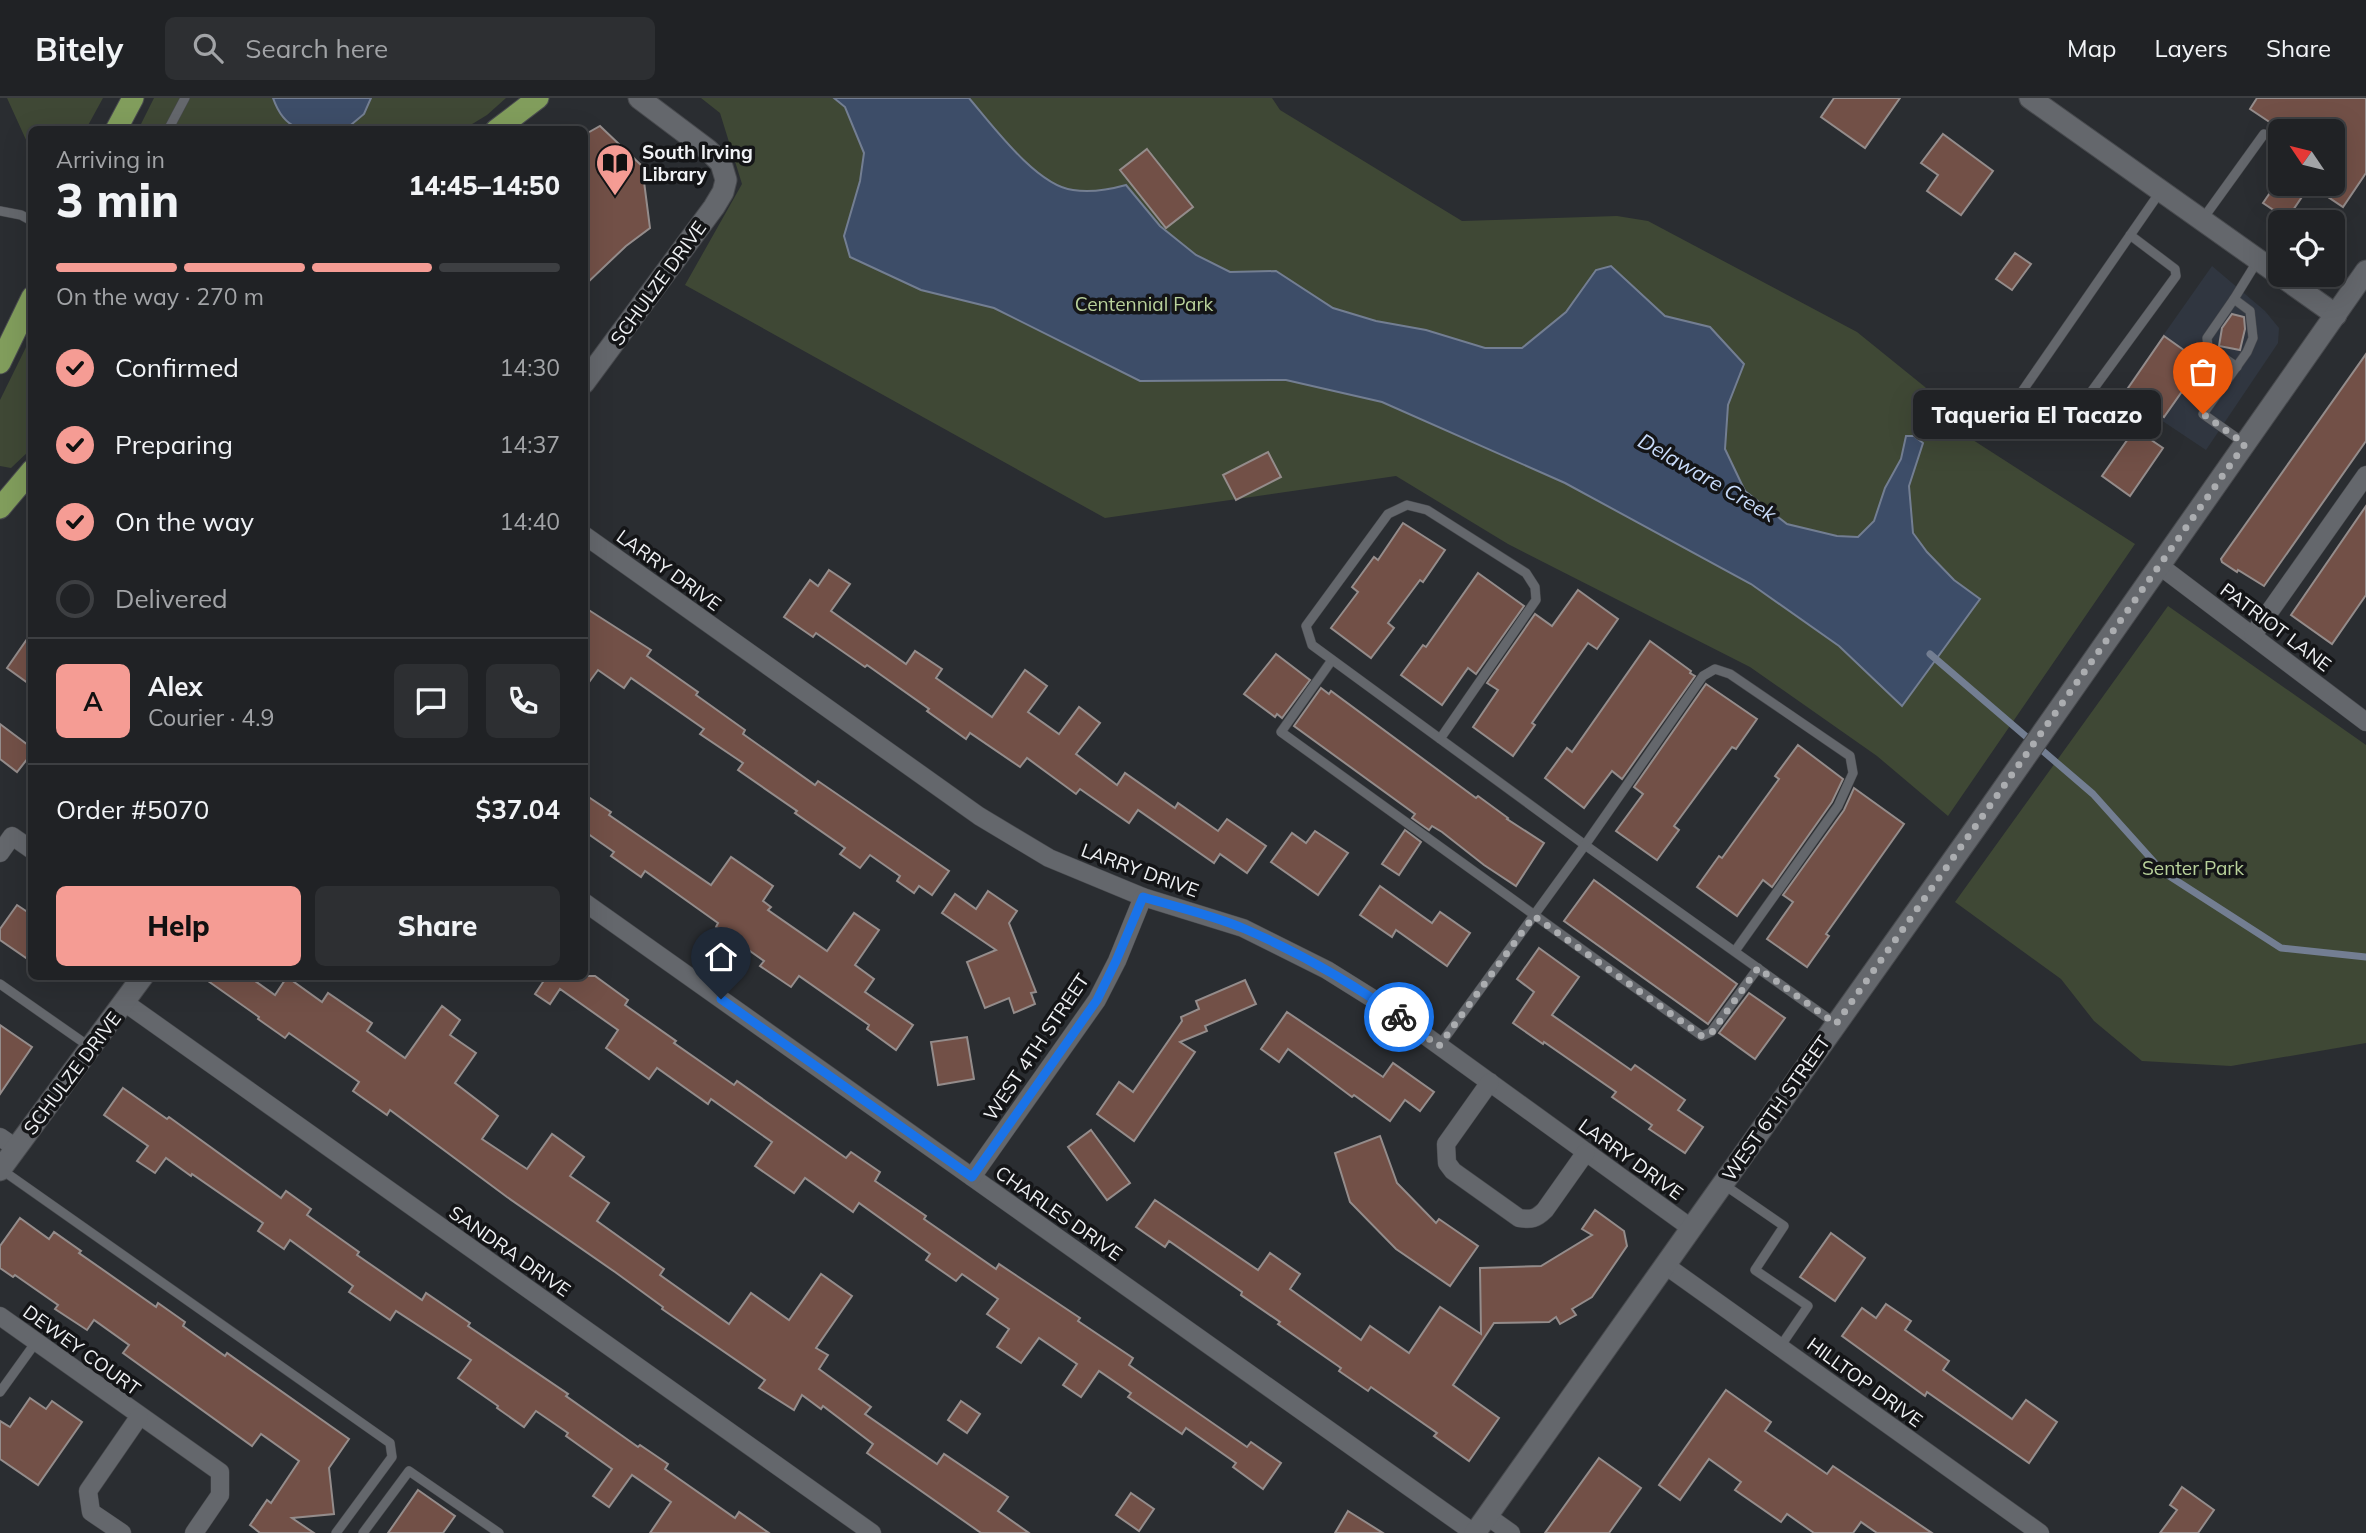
<!DOCTYPE html>
<meta charset="utf-8">
<style>
:root{--surface:#202225;--page:#2d2f32;--text:#f1f3f6;--muted:#a2a4a7;--line:#3d3f42;--accent:#f59c94}
body{margin:0;font-family:Mulish,sans-serif;background:var(--page);color:var(--text);height:100vh;display:flex;flex-direction:column;font-size:26px;white-space:nowrap}
*{box-sizing:border-box;margin:0}
p{font-size:23px;color:var(--muted)}
.icon{flex:none;width:38px;height:38px;fill:none;stroke:currentColor;stroke-width:2;stroke-linecap:round;stroke-linejoin:round}
.map{position:relative;flex:1;overflow:hidden}
.drawer{position:absolute;left:28px;top:28px;width:560px;height:854px;display:flex;flex-direction:column;background:var(--surface);border-radius:10px;box-shadow:0 7px 28px #0002,0 0 0 2px var(--line)}
.drawer>*{flex:none}
.needle{width:46px;rotate:305deg}
.buttons{position:absolute;left:2268px;top:21px;display:grid;gap:14px}
.buttons a{display:grid;place-items:center;width:77px;height:77px;border-radius:10px;background:var(--surface);box-shadow:0 7px 28px #0002,0 0 0 2px var(--line);font-size:35px}
.pin{position:absolute;display:grid;place-items:center;width:60px;height:60px;color:#fff;margin:-72px -30px;border-radius:50% 50% 50% 0;rotate:-45deg;box-shadow:0 0 7px #0007}
.pin .icon{rotate:45deg}
.courier{position:absolute;display:grid;place-items:center;width:70px;height:70px;margin:-35px;border:5px solid #1a73e8;border-radius:50%;background:#fff;color:#222;box-shadow:0 2px 9px #0007}
.bubble{position:absolute;height:49px;border-radius:10px;background:var(--surface);box-shadow:0 7px 28px #0002,0 0 0 2px var(--line);font-size:23px;font-weight:800;line-height:49px;text-align:center}
.summary em{font-style:normal;font-weight:800}
.summary div{display:flex;flex-direction:column-reverse}
.summary{display:flex;align-items:center;justify-content:space-between;height:119px;padding:0 28px}
h1{font-size:46px;font-weight:800;line-height:52px}
.bar{display:grid;grid-template-columns:repeat(4,1fr);gap:10px 7px;align-content:center;height:84px;padding:0 28px}
.bar i{height:9px;border-radius:5px;background:var(--line)}
.bar .selected{background:var(--accent)}
.bar p{grid-column:span 4}
.line{display:flex;align-items:center;gap:18px;padding:0 28px;border-top:2px solid var(--line)}
.line div{flex:1}
.round{display:grid;place-items:center;flex:none;width:74px;height:74px;border-radius:10px;background:var(--page)}
ol{padding:0 28px;list-style:none}
li{display:flex;align-items:center;gap:21px;height:77px}
li p{margin-inline-start:auto}
li .icon{padding:7px;border-radius:50%;background:var(--accent);color:#111;stroke-width:4}
li:last-child{color:var(--muted)}
li i{width:38px;height:38px;border:4px solid var(--line);border-radius:50%}
.button{display:flex;gap:14px;margin-top:auto;padding:14px 28px}
.button a{flex:1;height:80px;border-radius:10px;background:var(--accent);color:#111;font-size:28px;font-weight:800;line-height:80px;text-align:center}
.button a+a{background:var(--page);color:var(--text)}
header{display:flex;align-items:center;gap:42px;box-sizing:border-box;height:98px;padding:0 35px;background:var(--surface);border-bottom:2px solid var(--line)}
header strong{font-size:33px}
nav{display:flex;gap:38px;margin-inline-start:auto;font-size:24px}
.search{width:490px;height:63px;background:var(--page);display:flex;align-items:center;gap:18px;box-sizing:border-box;padding:0 24px;border-radius:10px;color:var(--muted);font-size:26px}
.map>svg:first-child{display:block}
.built{fill:#303640}
.green{fill:#3f4835}
.water{fill:#3d4d68;stroke:#737e92;stroke-width:2}
.lines{fill:none;stroke-linecap:round;stroke-linejoin:round}
.stream{stroke:#737e92;stroke-width:7}
.building{fill:#725047;stroke:#948c8b;stroke-width:2}
.lane-casing{stroke:#484a4e;stroke-width:10}
.street-casing{stroke:#484a4e;stroke-width:19}
.secondary-casing{stroke:#484a4e;stroke-width:23}
.primary-casing{stroke:#484a4e;stroke-width:23}
.lane{stroke:#64676c;stroke-width:9}
.street{stroke:#64676c;stroke-width:18}
.secondary{stroke:#64676c;stroke-width:21}
.primary{stroke:#819d5c;stroke-width:21}
.done{stroke:#abadb0;stroke-width:7;stroke-dasharray:0 12.6}
.route{stroke:#1a73e8;stroke-width:9}
.labels{text-anchor:middle;stroke-width:7;stroke-linejoin:round;paint-order:stroke}
.poi-label{font-size:19px;font-weight:bold;fill:#f0f2f5;stroke:#141517;text-anchor:start}
.street-label{font-size:19px;fill:#f0f2f5;stroke:#141517}
.park-label{font-size:19px;fill:#b9d29b;stroke:#141517}
.water-label{font-size:21px;font-style:italic;fill:#c9dcfb;stroke:#141517}
</style>
<header>
<strong>Bitely</strong>
<div class="search"><svg class="icon" aria-label="search" viewBox="0 0 24 24"><circle cx="10" cy="10" r="6"/><path d="M15 15l6 6"/></svg>Search here</div>
<nav><a>Map</a><a>Layers</a><a>Share</a></nav>
</header>
<div class="map">
<svg width="2366" height="1435" viewBox="0 0 2366 1435">
<rect width="100%" height="100%" fill="#2a2d31"/>
<path class="built" d="M2212,168L2265,213L2279,230L2278,245L2206,352L2122,296Z"/>
<g class="green">
<path d="M7,0H103L86,31L32,32L31,96L29,94L27,44Z"/>
<path d="M154,0H506L487,17L464,31L138,32Z"/>
<path d="M701,0H1272L1280,12L1462,123L1617,118L1648,123L1857,234L1925,289L1973,342L2135,446L1948,718L1877,658L1750,569L1508,446L1396,378L1105,420L685,187L742,86L720,15Z"/>
<path d="M31,239V351L11,370L0,368V302Z"/>
<path d="M2168,508L2366,647V945L2231,968L2142,963L2094,923L2061,881L1955,804Z"/>
</g>
<g class="water">
<path d="M273,0H371L364,16L346,31C311,32 287,40 273,0Z"/>
<path d="M834,0H969C992,27 1037,88 1073,92C1091,95 1108,92 1126,87L1160,128L1196,157L1230,174L1276,173L1333,210L1376,223L1426,232L1485,250H1522L1566,214L1596,172L1611,168L1665,218L1710,229L1744,266L1728,307L1725,351L1745,393L1787,426L1837,438L1858,439L1874,423L1885,390L1901,361L1906,338H1914L1923,345L1909,388L1913,435L1927,454L1954,482L1980,501L1902,608L1839,548L1751,486L1565,385L1382,304L1286,282L1140,283L994,210L921,192L850,159L844,138L860,83L864,55L845,9Z"/>
</g>
<g class="lines">
<path class="stream" d="M1930,556L2093,696L2163,774L2281,850L2366,859"/>
</g>
<g class="building">
<path d="M1834,0H1900L1865,50L1821,19Z"/>
<path d="M2257,0H2366V75L2343,109L2310,87L2287,121L2263,105L2276,86H2333V33H2283L2250,11Z"/>
<path d="M600,28L642,68L650,130L626,148L584,188V37Z"/>
<path d="M1943,36L1993,73L1961,117L1927,93L1938,77L1921,65Z"/>
<path d="M1147,51L1193,109L1166,130L1120,72Z"/>
<path d="M2015,155L2031,166L2012,192L1996,181Z"/>
<path d="M2232,216L2244,219L2245,231L2240,252L2219,248L2222,230Z"/>
<path d="M2164,238L2202,265L2164,319L2126,293Z"/>
<path d="M2366,256V343L2264,488L2238,472L2237,474L2222,464L2221,461Z"/>
<path d="M2135,331L2163,350L2130,398L2102,378Z"/>
<path d="M1268,354L1281,379L1236,402L1223,377Z"/>
<path d="M2366,408V497L2332,546L2291,517Z"/>
<path d="M1403,425L1445,452L1423,484L1420,482L1388,525L1394,530L1371,560L1331,530L1358,494L1352,489L1374,459L1378,462Z"/>
<path d="M829,472L850,486L831,513L906,566L915,553L942,571L936,580L992,619L1025,572L1047,588L1028,614L1059,636L1079,609L1100,625L1076,656L1117,687L1125,675L1175,710L1178,705L1218,733L1227,721L1266,748L1247,775L1220,756L1214,765L1138,712L1129,725L1080,691L1076,696L1027,660L1020,669L970,635L966,641L927,613L929,611L867,567L865,569L816,535L813,539L784,519L810,482L818,488Z"/>
<path d="M1478,475L1524,508L1476,576L1468,570L1442,607L1401,577L1423,547L1426,549Z"/>
<path d="M1578,492L1618,521L1597,551L1588,545L1532,625L1535,627L1513,658L1473,629L1498,592L1487,585L1535,516L1552,528Z"/>
<path d="M584,509L651,552L647,558L698,594L696,597L745,632L743,636L815,687L818,683L949,773L932,797L919,788L914,795L897,783L900,778L870,757L860,770L840,756L845,750L795,715L797,713L738,672L743,665L700,636L704,631L631,580L624,590L598,572L584,591Z"/>
<path d="M32,534V588L7,570Z"/>
<path d="M1650,543L1691,573L1690,575L1695,578L1622,681L1612,673L1584,710L1545,680L1567,650L1572,654Z"/>
<path d="M1276,556L1310,582L1282,620L1277,616L1275,619L1244,596Z"/>
<path d="M1706,586L1757,621L1736,651L1732,649L1674,728L1679,732L1657,762L1616,733L1643,696L1634,689Z"/>
<path d="M1321,590L1329,596L1331,593L1476,700L1478,698L1508,720L1507,721L1544,745L1516,788L1484,767L1442,734L1432,728L1429,732L1412,720L1415,716L1294,628Z"/>
<path d="M0,626L32,650V655L17,674L0,661Z"/>
<path d="M1798,647L1843,681L1832,704L1772,789L1763,782L1737,818L1697,789L1719,758L1722,760L1779,681L1775,678Z"/>
<path d="M1854,690L1904,726L1826,836L1829,838L1807,869L1767,841L1793,804L1783,797L1844,712Z"/>
<path d="M584,696L611,714L609,717L711,787L731,759L773,788L763,803L771,809L768,812L827,853L854,815L879,832L855,867L874,881L865,894L913,927L896,952L867,931L869,927L799,878L791,889L760,868L764,863L716,829L718,825L645,773L641,779L611,758L614,754L584,733Z"/>
<path d="M1405,732L1421,744L1399,777L1382,766Z"/>
<path d="M1315,733L1348,755L1318,797L1271,764L1292,735L1306,745Z"/>
<path d="M1594,782L1737,886L1708,926L1564,823Z"/>
<path d="M1380,788L1432,825L1440,814L1470,835L1447,868L1396,832L1392,839L1360,817Z"/>
<path d="M988,793L1017,813L1009,825L1036,894L1031,895L1035,906L1014,915L1009,900L985,910L967,864L996,852L942,815L955,796L976,811Z"/>
<path d="M17,807L32,817V864L0,842V831Z"/>
<path d="M1539,850L1579,879L1552,917L1631,972L1635,967L1685,1002L1678,1012L1703,1029L1685,1055L1649,1031L1652,1027L1612,999L1616,994L1544,944L1543,946L1513,925L1534,894L1517,881Z"/>
<path d="M201,878H248L275,897L287,879L322,904L328,895L372,925L367,933L405,960L442,908L460,922L450,937L476,955L455,985L498,1018L482,1041L527,1071L552,1036L584,1059L570,1078L609,1105L597,1123L664,1171L660,1177L729,1226L751,1195L789,1222L821,1176L852,1198L816,1250L828,1257L819,1271L871,1309L865,1316L937,1366L944,1356L1008,1399L998,1413L1029,1435H981L867,1355L873,1346L823,1308L821,1311L802,1297L794,1312L759,1290L765,1282L662,1211L663,1209L615,1174L507,1099L390,1012L387,1017L353,993L359,984L289,935L285,940L258,921L259,919Z"/>
<path d="M542,878H595L628,902L625,907L676,943L674,945L734,987L737,983L846,1060L851,1054L880,1074L875,1083L926,1118L924,1121L996,1171L999,1166L1080,1220L1078,1223L1133,1260L1129,1267L1247,1349L1251,1344L1281,1365L1263,1391L1233,1369L1236,1365L1186,1330L1182,1336L1128,1299L1131,1295L1099,1273L1081,1299L1063,1287L1077,1266L1039,1240L1021,1265L997,1249L1009,1231L987,1216L998,1201L962,1176L956,1183L926,1162L930,1156L859,1105L853,1114L805,1080L794,1095L755,1068L772,1044L711,1001L708,1006L657,970L649,981L606,950L618,932L560,891L550,906L535,896L545,881Z"/>
<path d="M1245,882L1256,906L1205,928L1207,933L1180,944L1195,954L1134,1043L1097,1016L1119,984L1133,994L1182,923L1181,919L1199,911L1196,903Z"/>
<path d="M1749,895L1785,920L1755,961L1719,935Z"/>
<path d="M1287,914L1383,979L1393,965L1434,994L1420,1013L1405,1002L1390,1023L1354,997L1352,999L1288,951L1279,964L1261,951Z"/>
<path d="M0,927L32,949L0,996Z"/>
<path d="M967,939L974,981L938,987L931,944Z"/>
<path d="M123,990L167,1021L169,1019L281,1100L286,1093L311,1111L307,1117L359,1154L357,1157L422,1202L426,1195L470,1225L468,1228L568,1296L566,1298L638,1349L640,1347L668,1366L665,1371L735,1420L739,1414L769,1435H650L671,1404L632,1377L609,1409L593,1398L612,1371L566,1338L568,1335L536,1313L524,1329L497,1310L498,1308L458,1280L471,1262L396,1213L390,1222L349,1194L353,1188L290,1142L284,1151L258,1133L263,1125L192,1076L191,1078L166,1060L155,1075L137,1063L148,1048L104,1017Z"/>
<path d="M1091,1032L1130,1085L1107,1102L1068,1049Z"/>
<path d="M1380,1038L1397,1085L1436,1125L1439,1121L1478,1148L1450,1188L1396,1151L1350,1104L1335,1055Z"/>
<path d="M1155,1102L1258,1172L1270,1155L1300,1176L1290,1191L1361,1242L1370,1228L1409,1255L1440,1209L1481,1236L1480,1170L1541,1168L1592,1137L1582,1131L1595,1112L1624,1133L1627,1148L1592,1199L1572,1211L1576,1217L1560,1226L1556,1219L1549,1224L1494,1225L1453,1287L1499,1320L1469,1363L1434,1338L1437,1335L1371,1289L1368,1293L1339,1273L1341,1270L1278,1226L1280,1224L1241,1197L1242,1194L1169,1143L1165,1149L1136,1129Z"/>
<path d="M20,1120L49,1141L54,1134L81,1153L79,1155L156,1209L158,1205L185,1224L183,1228L225,1258L227,1255L349,1341L329,1370L334,1416L292,1420L314,1435H260L250,1427L267,1402L271,1405L299,1363L261,1336L252,1348L123,1255L129,1247L94,1222L87,1232L55,1211L58,1207L15,1177L13,1179L0,1170V1148Z"/>
<path d="M1831,1135L1865,1160L1835,1203L1800,1179Z"/>
<path d="M1886,1206L1911,1223L1905,1232L1949,1263L1943,1272L2012,1321L2026,1302L2057,1324L2029,1365L1927,1294L1925,1298L1842,1238L1862,1210L1876,1220Z"/>
<path d="M1726,1292L1771,1324L1765,1333L1827,1376L1833,1368L1932,1435H1877L1861,1424L1853,1435H1814L1787,1416L1781,1424L1735,1392L1741,1384L1709,1361L1680,1402L1659,1387Z"/>
<path d="M30,1300L46,1311L52,1303L82,1324L38,1387L0,1361V1323L10,1329Z"/>
<path d="M961,1303L980,1316L967,1335L948,1322Z"/>
<path d="M1599,1360L1641,1390L1609,1435H1545Z"/>
<path d="M2182,1389L2214,1412L2198,1435H2160L2177,1412L2170,1407Z"/>
<path d="M418,1392L455,1418L443,1435H388Z"/>
<path d="M1131,1395L1154,1411L1139,1433L1116,1417Z"/>
<path d="M1348,1413L1383,1435H1335Z"/>
</g>
<g class="lines">
<defs>
<g id="lane">
<path d="M168,32L185,0"/>
<path d="M0,113L21,117L32,123"/>
<path d="M2202,122L2264,36"/>
<path d="M2130,137L2175,171L2176,178L2067,327L2056,330L2021,306V295L2160,94"/>
<path d="M2234,201L2207,240L2208,249L2237,269"/>
<path d="M2244,345L2203,316L2247,254L2253,240L2250,213L2234,201L2258,162"/>
<path d="M1332,562L1281,634L1702,938L1711,934L1758,870"/>
<path d="M1440,641L1536,502L1535,489L1526,475L1427,412L1407,407L1388,416L1306,528L1312,547L1585,747L1836,926"/>
<path d="M0,886L90,949"/>
<path d="M1439,948L1585,747L1703,578L1715,571L1730,576L1850,658L1853,675L1838,708L1735,853"/>
<path d="M2,1072L390,1345L392,1359L336,1435"/>
<path d="M1723,1086L1784,1128L1755,1172L1808,1208L1780,1249"/>
<path d="M0,1294L36,1244"/>
<path d="M363,1435L409,1373L499,1435"/>
</g>
<g id="street">
<path d="M584,437L979,718L1049,760L1143,799L1243,830L1327,872L1383,907L1691,1130"/>
<path d="M2160,468L2366,624"/>
<path d="M2253,537L2366,377"/>
<path d="M0,755L12,738L32,752"/>
<path d="M584,804L1474,1435"/>
<path d="M124,904L872,1435"/>
<path d="M1490,984L1446,1046L1447,1065L1453,1073L1519,1120C1531,1122 1536,1121 1545,1112L1586,1054"/>
<path d="M0,1039L16,1050"/>
<path d="M972,1079L1097,902L1117,863L1143,799"/>
<path d="M1665,1167L2040,1435"/>
<path d="M0,1218L220,1374V1397L194,1435"/>
<path d="M1487,1418L1511,1435"/>
<path d="M122,1435L91,1414L88,1393L139,1319"/>
</g>
<g id="secondary">
<path d="M2030,0L2336,217"/>
<path d="M584,285L714,109L723,94L726,82L721,65L708,52L639,0"/>
<path d="M0,1072L143,878"/>
<path d="M1475,1435L1977,728L2366,173"/>
</g>
<g id="primary">
<path d="M116,32L133,0"/>
<path d="M496,32L538,0"/>
<path d="M0,265L32,199"/>
<path d="M0,410L32,372"/>
</g>
</defs>
<use href="#lane" class="lane-casing"/>
<use href="#street" class="street-casing"/>
<use href="#secondary" class="secondary-casing"/>
<use href="#primary" class="primary-casing"/>
<use href="#lane" class="lane"/>
<use href="#street" class="street"/>
<use href="#secondary" class="secondary"/>
<use href="#primary" class="primary"/>
</g>
<g class="lines">
<path class="done" d="M1399,919L1439,948L1534,818L1702,938L1712,934L1758,870L1836,926L2245,346L2203,316"/>
<path class="route" d="M721,901L972,1079L1097,902L1116,863L1143,799C1176,809 1213,817 1245,831C1300,855 1351,884 1399,919"/>
</g>
<defs>
<symbol id="library-pin" viewBox="-11 -11 22 30"><path d="M0 17L-7.5 6A9.5 9.5 0 1 1 7.5 6Z" fill="#f59c94" stroke="#141517"/><path d="M-6-4Q-3-5.5-.7-3.5V5Q-3 3-6 4ZM6-4Q3-5.5 .7-3.5V5Q3 3 6 4Z" fill="#111"/></symbol>
</defs>
<g fill-rule="evenodd">
<use href="#library-pin" x="593" y="43" width="44" height="60"/>
</g>
<g class="labels">
<g class="poi-label">
<text x="642" y="61">South Irving<tspan x="642" dy="22">Library</tspan></text>
</g>
<g class="street-label">
<text transform="translate(658 185) rotate(-54)" y="7">SCHULZE DRIVE</text>
<text transform="translate(669 472) rotate(36)" y="7">LARRY DRIVE</text>
<text transform="translate(2276 529) rotate(37)" y="7">PATRIOT LANE</text>
<text transform="translate(1140 772) rotate(20)" y="7">LARRY DRIVE</text>
<text transform="translate(1036 949) rotate(-56)" y="7">WEST 4TH STREET</text>
<text transform="translate(72 975) rotate(-53)" y="7">SCHULZE DRIVE</text>
<text transform="translate(1776 1010) rotate(-55)" y="7">WEST 6TH STREET</text>
<text transform="translate(1631 1061) rotate(36)" y="7">LARRY DRIVE</text>
<text transform="translate(1059 1115) rotate(35)" y="7">CHARLES DRIVE</text>
<text transform="translate(510 1153) rotate(35)" y="7">SANDRA DRIVE</text>
<text transform="translate(82 1252) rotate(36)" y="7">DEWEY COURT</text>
<text transform="translate(1865 1284) rotate(36)" y="7">HILLTOP DRIVE</text>
</g>
<g class="park-label">
<text x="1144" y="213">Centennial Park</text>
<text x="2193" y="777">Senter Park</text>
</g>
<g class="water-label">
<text transform="translate(1707 380) rotate(30)" y="7">Delaware Creek</text>
</g>
</g>
</svg>
<div class="buttons">
<a><svg class="needle" viewBox="-14 -14 28 28"><path d="M0-13l5 13h-10z" fill="#e53935"/><path d="M0 13l5-13h-10z" fill="#a2a4a7"/></svg></a>
<a><svg class="icon" aria-label="locate" viewBox="0 0 24 24"><circle cx="12" cy="12" r="6"/><path d="M12 2v4M12 18v4M2 12h4M18 12h4"/></svg></a>
</div>
<div class="pin" style="left:2203px;top:316px;background:#ea580c"><svg class="icon" aria-label="bag" viewBox="0 0 24 24"><path d="M5 8h14l-1 12H6zM9 8a3 3 0 0 1 6 0"/></svg></div>
<div class="pin" style="left:721px;top:901px;background:#1f2937"><svg class="icon" aria-label="home" viewBox="0 0 24 24"><path d="M3 11l9-7 9 7M6 9v11h12V9"/></svg></div>
<div class="courier" style="left:1399px;top:919px"><svg class="icon" aria-label="bike" viewBox="0 0 24 24"><circle cx="6" cy="16" r="4"/><circle cx="18" cy="16" r="4"/><path d="M6 16l4-8h5l3 8M10 8l3 8H6M13 5h3"/></svg></div>
<div class="bubble" style="left:1913px;top:292px;width:248px">Taqueria El Tacazo</div>
<section class="drawer">
<div class="summary"><div><h1>3 min</h1><p>Arriving in</p></div><em>14:45–14:50</em></div>
<div class="bar"><i class="selected"></i><i class="selected"></i><i class="selected"></i><i></i><p>On the way · 270 m</p></div>
<ol>
<li><svg class="icon" aria-label="check" viewBox="0 0 24 24"><path d="M5 12l5 5 9-10"/></svg>Confirmed<p>14:30</p></li>
<li><svg class="icon" aria-label="check" viewBox="0 0 24 24"><path d="M5 12l5 5 9-10"/></svg>Preparing<p>14:37</p></li>
<li><svg class="icon" aria-label="check" viewBox="0 0 24 24"><path d="M5 12l5 5 9-10"/></svg>On the way<p>14:40</p></li>
<li><i></i>Delivered</li>
</ol>
<div class="line" style="height:126px"><b class="round" style="background:var(--accent);color:#111">A</b><div><b>Alex</b><p>Courier · 4.9</p></div><a class="round"><svg class="icon" aria-label="chat" viewBox="0 0 24 24"><path d="M4 5h16v11H9l-5 4z"/></svg></a><a class="round"><svg class="icon" aria-label="phone" viewBox="0 0 24 24"><path d="M5 4h4l2 5-3 2q2 4 5 5l2-3 5 2v4C11 20 4 13 5 4z"/></svg></a></div>
<div class="line" style="height:91px"><div>Order #5070</div><b>$37.04</b></div>
<div class="button"><a>Help</a><a>Share</a></div>
</section>
</div>
